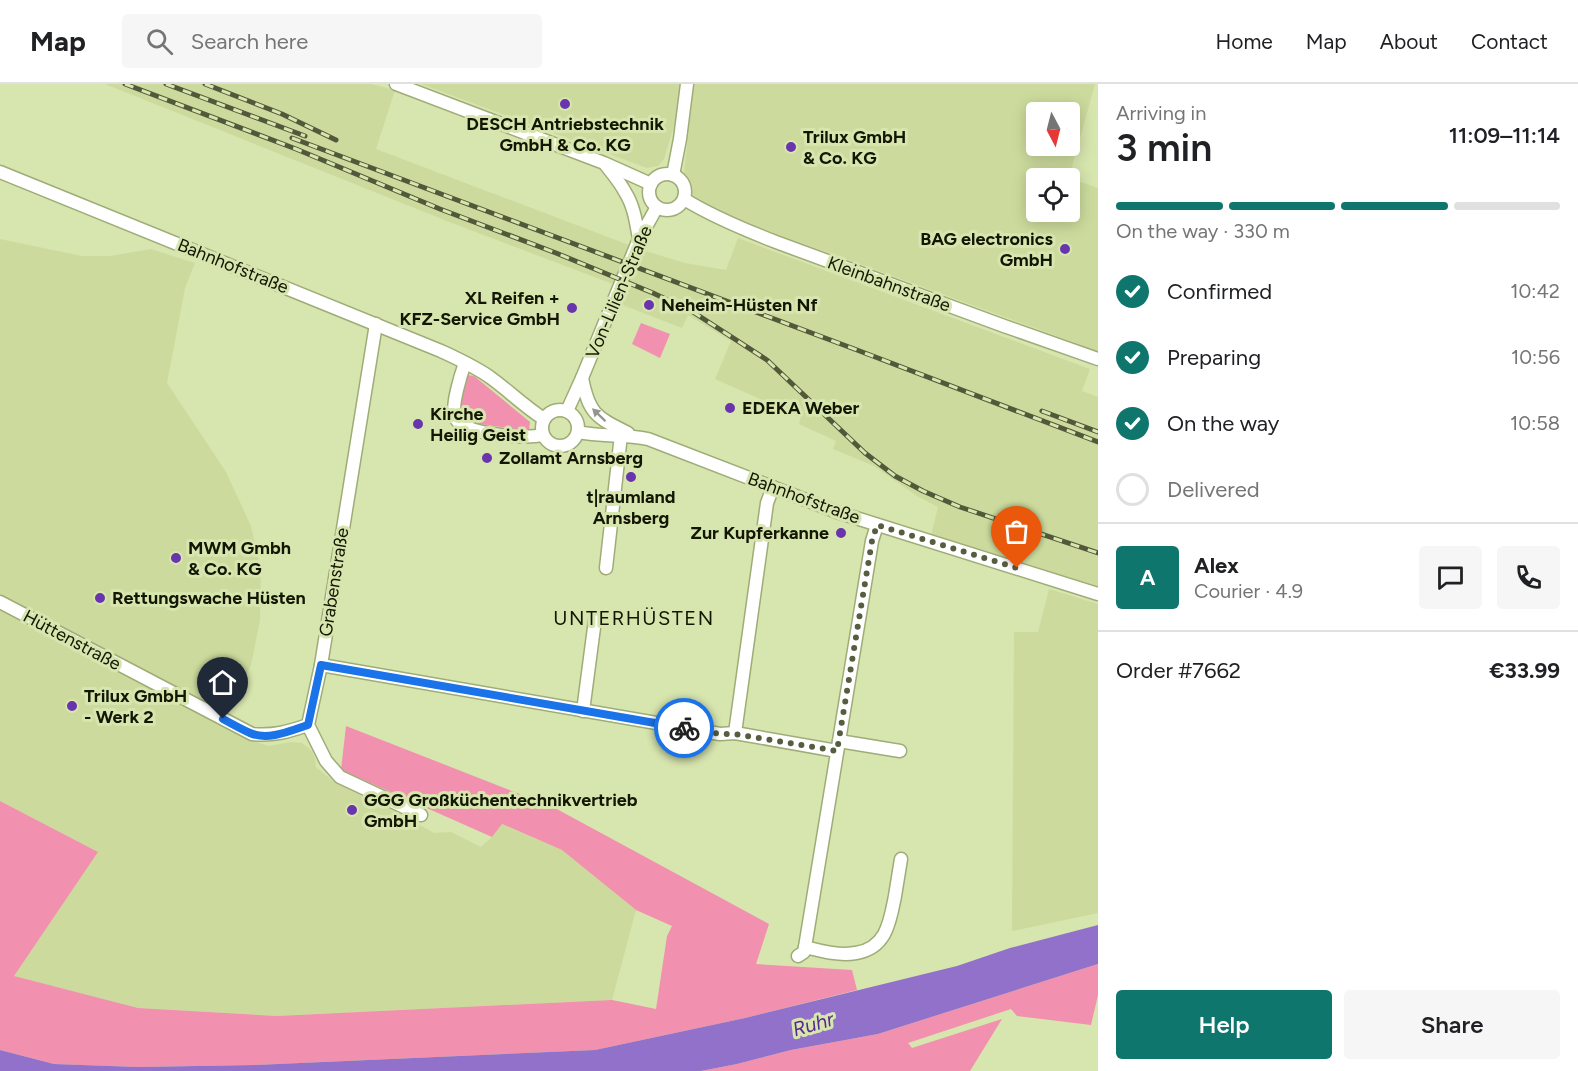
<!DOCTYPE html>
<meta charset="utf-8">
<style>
:root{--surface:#fff;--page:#f6f6f6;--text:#202124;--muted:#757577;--line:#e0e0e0;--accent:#0f766e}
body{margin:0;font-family:Figtree,sans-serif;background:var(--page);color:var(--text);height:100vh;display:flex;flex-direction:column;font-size:22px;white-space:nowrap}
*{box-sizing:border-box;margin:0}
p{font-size:20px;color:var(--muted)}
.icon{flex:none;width:33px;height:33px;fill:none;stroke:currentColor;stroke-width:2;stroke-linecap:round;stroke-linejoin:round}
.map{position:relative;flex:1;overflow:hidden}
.drawer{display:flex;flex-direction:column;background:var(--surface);width:480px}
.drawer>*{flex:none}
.needle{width:39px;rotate:173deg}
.fabs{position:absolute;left:1026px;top:18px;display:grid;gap:12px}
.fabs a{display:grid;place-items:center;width:54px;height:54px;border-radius:6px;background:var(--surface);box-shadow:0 3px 15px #0003;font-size:30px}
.pin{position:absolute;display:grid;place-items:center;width:51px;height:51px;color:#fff;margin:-62px -26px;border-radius:50% 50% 50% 0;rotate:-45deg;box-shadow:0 0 6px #0007}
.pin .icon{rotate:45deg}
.courier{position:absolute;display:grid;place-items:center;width:60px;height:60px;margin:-30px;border:4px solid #1a73e8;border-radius:50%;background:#fff;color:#222;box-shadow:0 2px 8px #0007}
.summary em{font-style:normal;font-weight:600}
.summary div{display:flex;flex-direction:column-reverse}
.summary{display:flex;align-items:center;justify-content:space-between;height:102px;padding:0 18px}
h1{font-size:39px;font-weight:600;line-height:45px}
.bar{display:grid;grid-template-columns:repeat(4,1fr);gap:9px 6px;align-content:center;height:72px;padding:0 18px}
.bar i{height:8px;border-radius:4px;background:var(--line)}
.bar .on{background:var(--accent)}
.bar p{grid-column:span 4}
.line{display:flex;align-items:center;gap:15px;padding:0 18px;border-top:2px solid var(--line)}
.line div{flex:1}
.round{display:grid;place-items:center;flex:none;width:63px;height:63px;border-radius:6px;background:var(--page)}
ol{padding:0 18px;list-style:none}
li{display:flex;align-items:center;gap:18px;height:66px}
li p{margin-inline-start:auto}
li .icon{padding:6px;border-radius:50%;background:var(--accent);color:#fff;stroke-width:4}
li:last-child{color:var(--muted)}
li i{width:33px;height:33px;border:3px solid var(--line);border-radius:50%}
.button{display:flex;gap:12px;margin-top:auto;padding:12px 18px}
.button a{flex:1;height:69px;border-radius:6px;background:var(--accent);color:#fff;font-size:24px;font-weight:600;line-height:69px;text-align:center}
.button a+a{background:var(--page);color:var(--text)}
header{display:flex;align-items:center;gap:36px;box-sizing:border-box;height:84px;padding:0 30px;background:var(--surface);border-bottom:2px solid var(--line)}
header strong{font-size:28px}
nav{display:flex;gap:33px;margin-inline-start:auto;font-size:21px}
.search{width:420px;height:54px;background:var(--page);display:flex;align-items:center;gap:15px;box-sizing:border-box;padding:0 21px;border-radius:6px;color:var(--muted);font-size:22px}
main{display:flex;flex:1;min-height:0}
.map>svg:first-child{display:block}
.built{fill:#ccdb9d;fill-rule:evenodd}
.green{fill:#f190af}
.water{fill:#9171c9}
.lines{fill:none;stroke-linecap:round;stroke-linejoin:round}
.minor-casing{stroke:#9fac77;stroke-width:15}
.minor{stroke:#fff;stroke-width:12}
.rail-casing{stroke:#52593a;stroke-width:5}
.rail{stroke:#d7e5ae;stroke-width:3;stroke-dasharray:9;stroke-linecap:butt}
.oneway{fill:#94968e}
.done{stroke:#575e3f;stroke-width:6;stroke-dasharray:0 10.8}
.route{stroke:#1a73e8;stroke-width:8}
.poi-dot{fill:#6935ac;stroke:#d7e5ae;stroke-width:2}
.labels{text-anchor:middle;stroke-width:6;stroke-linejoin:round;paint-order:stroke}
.poi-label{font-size:18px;font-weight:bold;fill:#121603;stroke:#d7e5ae;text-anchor:start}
.street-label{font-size:18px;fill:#121603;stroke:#d7e5ae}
.neighbourhood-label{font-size:20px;letter-spacing:1.5px;fill:#121603;stroke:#d7e5ae}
.water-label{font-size:20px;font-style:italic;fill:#582892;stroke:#d7e5ae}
</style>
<header>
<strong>Map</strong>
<div class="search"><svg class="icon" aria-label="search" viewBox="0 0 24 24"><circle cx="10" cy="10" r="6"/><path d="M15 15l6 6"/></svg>Search here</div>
<nav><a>Home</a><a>Map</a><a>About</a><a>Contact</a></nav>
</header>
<main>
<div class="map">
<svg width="1098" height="987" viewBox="0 0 1098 987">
<rect width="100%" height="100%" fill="#d7e5ae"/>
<g class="built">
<path d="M105,0H371L395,6L376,65L642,166L685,179L726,186L738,154L1090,285L1082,307L1098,313V506L930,456L938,423L917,412L874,382L833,365L836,357L799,340L801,333L715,295L731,257L688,231L682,244L620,220L626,205L452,139Z"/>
<path d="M421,0H683L681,19L664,75L658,82L647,84Z"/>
<path d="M694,0H1095L1069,94L1098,104V267L728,132L693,112L684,89ZM1036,28H1070V62H1036ZM1036,94H1070V128H1036Z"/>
<path d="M0,155L82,172H110L151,165L195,179L185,204L167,299L226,388L251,442L261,487L260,536L251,581L221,642L256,658L269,662L291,658L302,659L311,666L315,674L316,683L334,698L402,731L434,749L451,748L481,763L492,753L501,740L562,766L636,826L612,916L277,932L138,924L13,892L98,768L0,717Z"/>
<path d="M1049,505L1098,520V829L1012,847L1014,548H1038Z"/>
</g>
<g class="green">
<path d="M641,239L670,250L660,274L632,260Z"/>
<path d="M467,291L474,292L530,338L529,346H522L465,338L457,328Z"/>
<path d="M346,642L553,723L769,840L756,880L852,886L857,906L745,934L595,966L255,981L138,983L54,980L0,966V717L98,768L14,892L138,924L277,932L612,916L656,925L667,852L672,842L636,826L562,766L502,740L492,753L341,686Z"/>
<path d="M1098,880V911L1091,941L1017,932L1011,925L908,959L912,964L1002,935L970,987H701L737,980L791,966L878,950Z"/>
</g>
<path class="water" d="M1098,841V880L878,950L791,966L737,980L701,987H0V966L54,980L138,983L255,981L595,966L745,934L957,882L1010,864Z"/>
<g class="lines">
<defs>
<g id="minor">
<path d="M396,0L604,79L651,100"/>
<path d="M605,80C612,89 620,98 625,108C634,122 636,138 639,155"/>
<path d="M0,88L441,267C458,275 476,283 491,294C509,307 525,323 544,335"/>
<circle cx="667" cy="108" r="18"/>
<path d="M673,91L680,55L687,0"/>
<path d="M684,115C713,133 745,146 776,158L1004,242L1098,275"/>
<path d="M376,240L321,581L308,641L326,677L340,693L421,731"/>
<path d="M465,279C461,290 451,322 455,333C461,351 526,355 542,351"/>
<path d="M582,294C589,330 596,333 628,349"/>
<circle cx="560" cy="344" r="18"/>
<path d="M567,327L582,294L639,155L657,123"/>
<path d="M578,348C601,353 624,350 648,355L837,428L1098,510"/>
<path d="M606,484L621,351"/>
<path d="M0,518L252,650C274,652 287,648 308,641"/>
<path d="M321,581L720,650L735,649L837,667"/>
<path d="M583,627L595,536"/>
<path d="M735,649L767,419L773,403"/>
<path d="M839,657L900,667"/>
<path d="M805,863C821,867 839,872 856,869C887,864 890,837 895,812C897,800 899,787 901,775"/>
<path d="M798,872L804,868L805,863L872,457L877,441"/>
</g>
</defs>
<use href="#minor" class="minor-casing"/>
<use href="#minor" class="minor"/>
<defs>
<g id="rail">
<path d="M125,0L296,65L440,125L556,169L653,209L693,228L767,276L865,369L895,392L923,407L960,423L1098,469"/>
<path d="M166,0L305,52"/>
<path d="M205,0L282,30L336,56"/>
<path d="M292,54L857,266L1098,358"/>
<path d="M1042,327L1098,348"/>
</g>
</defs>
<use href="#rail" class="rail-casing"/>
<use href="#rail" class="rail"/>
</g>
<defs><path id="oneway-solid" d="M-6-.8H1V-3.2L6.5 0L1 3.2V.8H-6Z" transform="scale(1.5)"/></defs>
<use class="oneway" href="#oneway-solid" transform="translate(599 331) rotate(-136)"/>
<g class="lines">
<path class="done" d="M684,644L720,650H735L837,667L872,457L877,441L1017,484"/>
<path class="route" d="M223,635C232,640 241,645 250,649C268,657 290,647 308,641L321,581L684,644"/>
</g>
<g class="poi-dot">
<circle cx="565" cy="20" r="6"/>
<circle cx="791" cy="63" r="6"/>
<circle cx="1065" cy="165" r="6"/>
<circle cx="649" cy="221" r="6"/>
<circle cx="572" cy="224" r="6"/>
<circle cx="730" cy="324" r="6"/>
<circle cx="418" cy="340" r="6"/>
<circle cx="487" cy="374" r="6"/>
<circle cx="631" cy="393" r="6"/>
<circle cx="841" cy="449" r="6"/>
<circle cx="176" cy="474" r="6"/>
<circle cx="100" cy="514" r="6"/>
<circle cx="72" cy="622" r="6"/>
<circle cx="352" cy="726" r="6"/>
</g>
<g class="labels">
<g class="poi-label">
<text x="565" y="46" text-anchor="middle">DESCH Antriebstechnik<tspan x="565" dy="21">GmbH &amp; Co. KG</tspan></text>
<text x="803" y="59">Trilux GmbH<tspan x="803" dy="21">&amp; Co. KG</tspan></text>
<text x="1053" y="161" text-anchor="end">BAG electronics<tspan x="1053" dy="21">GmbH</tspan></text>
<text x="560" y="220" text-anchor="end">XL Reifen +<tspan x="560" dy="21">KFZ-Service GmbH</tspan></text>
<text x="661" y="227">Neheim-Hüsten Nf</text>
<text x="742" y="330">EDEKA Weber</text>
<text x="430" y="336">Kirche<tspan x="430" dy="21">Heilig Geist</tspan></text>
<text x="499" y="380">Zollamt Arnsberg</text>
<text x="631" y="419" text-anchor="middle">t|raumland<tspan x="631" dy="21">Arnsberg</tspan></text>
<text x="829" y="455" text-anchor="end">Zur Kupferkanne</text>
<text x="188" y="470">MWM Gmbh<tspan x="188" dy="21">&amp; Co. KG</tspan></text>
<text x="112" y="520">Rettungswache Hüsten</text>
<text x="84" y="618">Trilux GmbH<tspan x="84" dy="21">- Werk 2</tspan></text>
<text x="364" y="722">GGG Großküchentechnikvertrieb<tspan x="364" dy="21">GmbH</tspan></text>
</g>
<g class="street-label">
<text transform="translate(233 182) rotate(22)" y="6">Bahnhofstraße</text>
<text transform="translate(889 200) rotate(20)" y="6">Kleinbahnstraße</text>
<text transform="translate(619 208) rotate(-67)" y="6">Von-Lilien-Straße</text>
<text transform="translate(804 414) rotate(20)" y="6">Bahnhofstraße</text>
<text transform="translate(334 498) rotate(-81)" y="6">Grabenstraße</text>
<text transform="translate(72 556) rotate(28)" y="6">Hüttenstraße</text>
</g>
<g class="neighbourhood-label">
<text x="634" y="541">UNTERHÜSTEN</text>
</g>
<g class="water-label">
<text transform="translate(813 940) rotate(-16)" y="7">Ruhr</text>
</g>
</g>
</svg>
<div class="fabs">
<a><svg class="needle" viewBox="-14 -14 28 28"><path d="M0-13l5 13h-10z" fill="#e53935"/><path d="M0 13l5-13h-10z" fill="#757577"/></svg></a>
<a><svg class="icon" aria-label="locate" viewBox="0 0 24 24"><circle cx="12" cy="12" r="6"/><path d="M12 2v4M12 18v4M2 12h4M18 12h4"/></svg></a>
</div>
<div class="pin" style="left:1017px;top:484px;background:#ea580c"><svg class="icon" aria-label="bag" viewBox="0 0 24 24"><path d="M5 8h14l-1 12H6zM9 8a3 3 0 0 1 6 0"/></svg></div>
<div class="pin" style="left:223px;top:635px;background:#1f2937"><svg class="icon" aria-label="home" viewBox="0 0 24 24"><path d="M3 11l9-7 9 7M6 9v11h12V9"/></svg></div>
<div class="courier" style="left:684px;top:644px"><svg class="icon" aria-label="bike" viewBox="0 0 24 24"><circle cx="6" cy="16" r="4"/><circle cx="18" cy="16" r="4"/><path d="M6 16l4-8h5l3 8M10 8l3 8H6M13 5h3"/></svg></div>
</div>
<section class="drawer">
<div class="summary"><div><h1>3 min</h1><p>Arriving in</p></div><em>11:09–11:14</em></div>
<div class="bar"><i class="on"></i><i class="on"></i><i class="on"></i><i></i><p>On the way · 330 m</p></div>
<ol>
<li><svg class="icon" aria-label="check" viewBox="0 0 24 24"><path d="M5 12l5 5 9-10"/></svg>Confirmed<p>10:42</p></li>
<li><svg class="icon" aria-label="check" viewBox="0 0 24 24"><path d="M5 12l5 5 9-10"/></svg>Preparing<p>10:56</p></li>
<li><svg class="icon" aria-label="check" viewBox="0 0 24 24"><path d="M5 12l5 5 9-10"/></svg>On the way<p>10:58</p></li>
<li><i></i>Delivered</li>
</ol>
<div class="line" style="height:108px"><b class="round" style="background:var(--accent);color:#fff">A</b><div><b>Alex</b><p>Courier · 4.9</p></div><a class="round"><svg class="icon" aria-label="chat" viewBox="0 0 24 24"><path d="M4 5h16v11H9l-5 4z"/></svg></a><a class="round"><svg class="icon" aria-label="phone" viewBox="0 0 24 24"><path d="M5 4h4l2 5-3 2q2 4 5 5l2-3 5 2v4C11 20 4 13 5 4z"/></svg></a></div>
<div class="line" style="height:78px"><div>Order #7662</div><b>€33.99</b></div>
<div class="button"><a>Help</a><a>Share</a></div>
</section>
</main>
